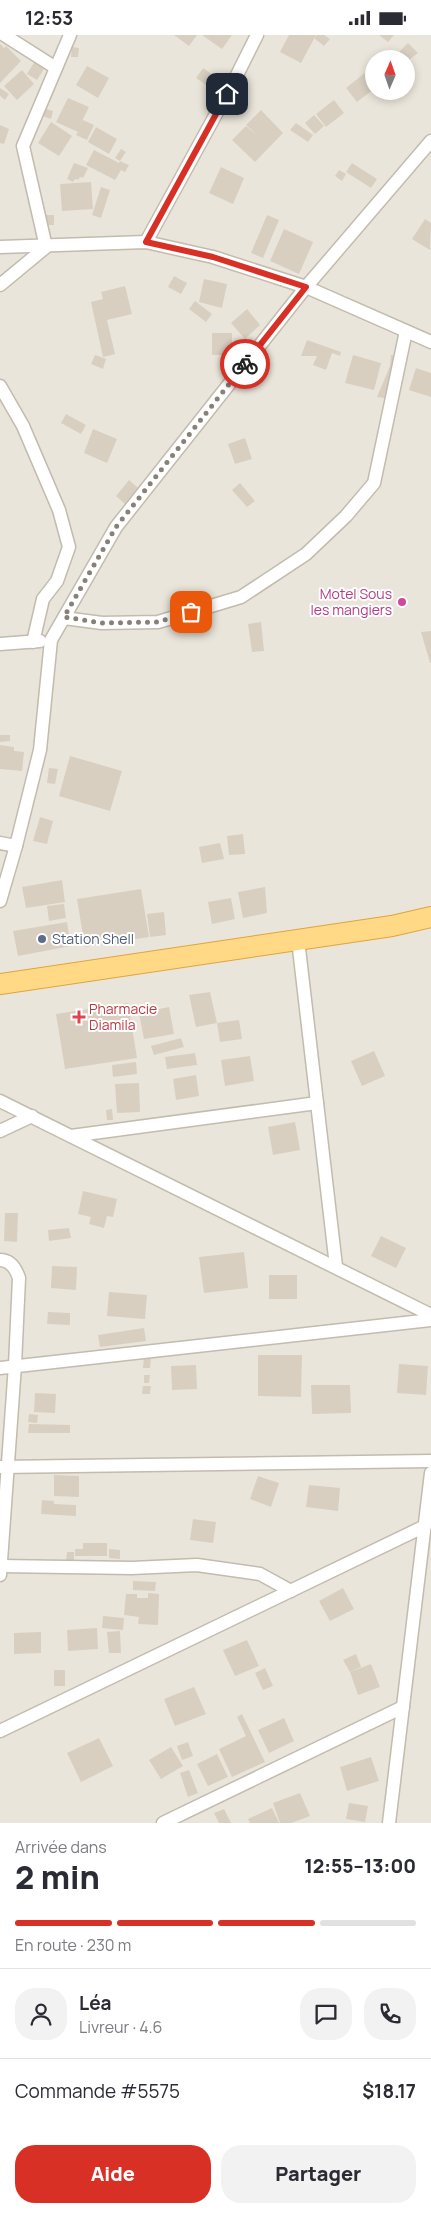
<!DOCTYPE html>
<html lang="fr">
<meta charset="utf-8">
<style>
:root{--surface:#fff;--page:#f2f2f3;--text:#2b2b33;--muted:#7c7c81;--line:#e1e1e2;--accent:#d93025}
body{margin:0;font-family:Manrope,sans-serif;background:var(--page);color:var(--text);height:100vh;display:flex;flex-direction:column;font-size:19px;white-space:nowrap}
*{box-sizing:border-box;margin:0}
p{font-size:16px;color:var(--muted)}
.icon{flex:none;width:28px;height:28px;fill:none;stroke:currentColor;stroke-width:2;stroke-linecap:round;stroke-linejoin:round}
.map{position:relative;height:1788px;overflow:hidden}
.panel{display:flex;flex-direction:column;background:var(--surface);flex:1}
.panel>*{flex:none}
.needle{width:32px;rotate:2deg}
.buttons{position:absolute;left:365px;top:15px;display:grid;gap:10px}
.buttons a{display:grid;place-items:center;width:50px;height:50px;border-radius:50%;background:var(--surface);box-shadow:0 2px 8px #0003;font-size:25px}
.pin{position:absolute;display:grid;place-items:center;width:42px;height:42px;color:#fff;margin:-21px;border-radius:10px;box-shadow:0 2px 8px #0006}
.courier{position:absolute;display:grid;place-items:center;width:50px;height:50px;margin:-25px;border:4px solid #d93025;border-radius:50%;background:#fff;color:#222;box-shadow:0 1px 6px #0007}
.summary em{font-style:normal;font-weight:800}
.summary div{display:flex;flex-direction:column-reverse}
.summary{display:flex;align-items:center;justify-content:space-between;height:85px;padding:0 15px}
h1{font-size:32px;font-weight:800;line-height:38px}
.bar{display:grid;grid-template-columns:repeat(4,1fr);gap:8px 5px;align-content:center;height:60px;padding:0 15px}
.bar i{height:6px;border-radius:4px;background:var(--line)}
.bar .on{background:var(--accent)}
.bar p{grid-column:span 4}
.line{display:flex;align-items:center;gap:12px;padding:0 15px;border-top:1px solid var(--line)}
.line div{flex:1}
.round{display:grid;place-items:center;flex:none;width:52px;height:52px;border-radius:20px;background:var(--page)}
.action{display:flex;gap:10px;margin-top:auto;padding:10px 15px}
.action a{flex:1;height:58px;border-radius:20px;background:var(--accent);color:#fff;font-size:20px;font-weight:800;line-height:58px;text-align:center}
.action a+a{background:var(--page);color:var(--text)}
.status{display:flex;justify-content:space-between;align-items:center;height:35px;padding:0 25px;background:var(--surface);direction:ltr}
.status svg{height:14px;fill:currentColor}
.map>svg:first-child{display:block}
.residential{fill:#eae5da;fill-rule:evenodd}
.building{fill:#d8cfc1}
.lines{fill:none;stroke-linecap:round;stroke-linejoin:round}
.minor-casing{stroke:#c2bbae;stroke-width:15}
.trunk-casing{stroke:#e0a43c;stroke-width:22}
.minor{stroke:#fff;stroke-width:12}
.trunk{stroke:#ffd985;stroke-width:20}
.done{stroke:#878178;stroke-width:5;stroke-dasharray:0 9}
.route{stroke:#d93025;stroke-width:6}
.hotel-dot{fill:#d1479c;stroke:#fff;stroke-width:2}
.service-dot{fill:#5c6f8a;stroke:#fff;stroke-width:2}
.health-dot{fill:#e0444e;stroke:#fff;stroke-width:2}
.labels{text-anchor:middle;stroke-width:4;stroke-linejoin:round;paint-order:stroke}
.hotel-label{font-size:14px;fill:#b23c85;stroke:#fff;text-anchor:end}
.service-label{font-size:14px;fill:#4e5e75;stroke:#fff;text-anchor:start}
.health-label{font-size:14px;fill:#be3a42;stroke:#fff;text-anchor:start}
</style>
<div class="status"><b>12:53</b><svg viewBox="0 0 49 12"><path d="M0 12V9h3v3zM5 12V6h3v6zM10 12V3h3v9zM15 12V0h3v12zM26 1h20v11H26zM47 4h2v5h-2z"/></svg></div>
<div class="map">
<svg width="431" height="1788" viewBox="0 0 431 1788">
<rect width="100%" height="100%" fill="#f6f3ec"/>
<path class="residential" d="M0,0H431V1788H0ZM374,24H406V56H374Z"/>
<g class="building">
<path d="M174,0H197L189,11Z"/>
<path d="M202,0H232L222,14Z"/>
<path d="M289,0H316L301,28L280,17Z"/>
<path d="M317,0H324L330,4L324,11L314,3Z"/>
<path d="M379,0H394L388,7Z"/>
<path d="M408,8L418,18L406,27V24H396L394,22Z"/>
<path d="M0,9L4,13L6,11L21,26L0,48Z"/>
<path d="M72,12L79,13L78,22H71Z"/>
<path d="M35,26L45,32L37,45L27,39Z"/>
<path d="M87,31L109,43L98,63L76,50Z"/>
<path d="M203,33L223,47L216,57L196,43Z"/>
<path d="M22,35L34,49L17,65L4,51Z"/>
<path d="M366,37L374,47V54L357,67L346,53Z"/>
<path d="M0,53L9,59L5,65L0,61Z"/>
<path d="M68,63L89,72L80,90L83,85L94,90L87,105L76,100L78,97L56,87Z"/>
<path d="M334,65L344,78L326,92L316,79Z"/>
<path d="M46,74L53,76L51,84L43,81Z"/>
<path d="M261,75L283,98L255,127L232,105L246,91L259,102L246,90Z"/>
<path d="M314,80L324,91L315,99L305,88Z"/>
<path d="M51,87L72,101L59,121L38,108Z"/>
<path d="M296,88L313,100L308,107L290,95Z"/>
<path d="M0,90L9,94L4,109L0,108Z"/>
<path d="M96,92L117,104L109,119L88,107Z"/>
<path d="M121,114L126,117L120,126L115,123Z"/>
<path d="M94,115L119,128L120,126L129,130L125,137L121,135L115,145L86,130Z"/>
<path d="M74,128L88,133L83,143L80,142L78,145L75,144L73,147L67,144Z"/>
<path d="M352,128L377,144L371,153L346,137Z"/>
<path d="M221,132L244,143L233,169L209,158Z"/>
<path d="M339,135L346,139L342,146L335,141Z"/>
<path d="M91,147L93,174L62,176L60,149Z"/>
<path d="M101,152L110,155L101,183L92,180Z"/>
<rect x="45" y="180" width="9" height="10"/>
<path d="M267,180L279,185L263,223L251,218Z"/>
<path d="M425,184L431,188L430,215L412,204Z"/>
<path d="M284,194L313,207L299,239L270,226Z"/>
<path d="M174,241L187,248L181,259L168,252Z"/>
<path d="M204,244L227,249L222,273L199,267Z"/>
<path d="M125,251L132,279L107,285L115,319L103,322L91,267L103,264L101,257Z"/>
<path d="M195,266L212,279L206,287L189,274Z"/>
<path d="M247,274L260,290L245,304L231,288Z"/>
<rect x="212" y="298" width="20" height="22"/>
<path d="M307,305L341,317L340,321L332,318L326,335L313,330L317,321H301Z"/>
<path d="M95,320L106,324L103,334L91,329Z"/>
<path d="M353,320L381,328L374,355L345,348Z"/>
<path d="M391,320L397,321L391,364L377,362L390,331Z"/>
<path d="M416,333L431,338V362L409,355Z"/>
<path d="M66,379L86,390L81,399L61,388Z"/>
<path d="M93,394L117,404L107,428L84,418Z"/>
<path d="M245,403L252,424L235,429L228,409Z"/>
<path d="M129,445L138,453L125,469L116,461Z"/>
<path d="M240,448L255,466L247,472L232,455Z"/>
<path d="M261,587L264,616L252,617L248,589Z"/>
<path d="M431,596V628H430L421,597Z"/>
<path d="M0,700H10V706L0,707Z"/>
<path d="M0,710L14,712V716L24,717L22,736L0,734Z"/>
<path d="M70,721L122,736L110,776L59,761Z"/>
<path d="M49,733L58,734L55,749L47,748Z"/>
<path d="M40,782L53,786L47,809L33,806Z"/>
<path d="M243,799L245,819L229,820L227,801Z"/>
<path d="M220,808L224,824L202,828L199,812Z"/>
<path d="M62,845L65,867L26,873L22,852Z"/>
<path d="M265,852L267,878L243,883L238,857Z"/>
<path d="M141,854L149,902L85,912L77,864Z"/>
<path d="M231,863L235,884L212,889L208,867Z"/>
<path d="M64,869L66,883L49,886L47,871Z"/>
<path d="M164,877L166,900L150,902L147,879Z"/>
<path d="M67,887L71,911L18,921L13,896Z"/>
<path d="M210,957L217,988L196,992L189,960Z"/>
<path d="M128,968L137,1023L65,1034L56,979Z"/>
<path d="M169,972L174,999L144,1004L139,978Z"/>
<path d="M239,985L242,1004L220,1007L217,988Z"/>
<path d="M181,1003L184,1012L154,1020L151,1011Z"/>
<path d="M374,1016L385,1041L362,1051L351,1026Z"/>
<path d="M195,1018L197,1030L167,1034L165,1022Z"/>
<path d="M250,1021L254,1046L225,1051L221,1025Z"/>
<path d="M136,1027L137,1039L113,1042L112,1030Z"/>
<path d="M196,1040L199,1061L176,1065L173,1044Z"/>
<path d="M139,1048L140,1077L117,1078L115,1049Z"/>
<path d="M112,1074L113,1085H107L106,1075Z"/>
<path d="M295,1087L300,1115L273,1120L268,1092Z"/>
<path d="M83,1156L117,1164L113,1182L107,1181L104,1193L89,1189L91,1182L78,1179Z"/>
<path d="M5,1178H18L17,1207L4,1206Z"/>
<path d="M69,1193L71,1203L49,1206L48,1195Z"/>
<path d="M381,1201L406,1213L396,1233L371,1221Z"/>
<path d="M244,1217L248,1253L204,1258L199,1222Z"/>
<path d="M52,1231L77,1232L76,1255L51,1253Z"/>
<rect x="269" y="1240" width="28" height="24"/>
<path d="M109,1257L147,1260L145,1284L107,1281Z"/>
<path d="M48,1277L70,1278V1290L47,1289Z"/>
<path d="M144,1293L146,1306L100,1312L98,1300Z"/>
<path d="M258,1320H302L301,1362L258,1361Z"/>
<path d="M144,1322L151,1323L150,1333H143Z"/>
<path d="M399,1329L428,1331L426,1360L397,1358Z"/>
<path d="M196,1330L197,1354L172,1355L171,1331Z"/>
<path d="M144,1340H150L149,1348H144Z"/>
<path d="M311,1350H350L351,1378L312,1379Z"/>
<path d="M143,1351H151L150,1359H142Z"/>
<path d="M35,1358L56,1359L55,1378L34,1377Z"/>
<path d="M29,1379L38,1380L37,1388L28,1387Z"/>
<path d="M29,1389L70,1390V1398H28Z"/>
<path d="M54,1440L79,1441V1462L54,1461Z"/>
<path d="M258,1441L279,1448L271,1472L250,1464Z"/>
<path d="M309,1450L340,1453L338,1476L306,1472Z"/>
<path d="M42,1465L54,1466V1469L76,1470V1481L41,1479Z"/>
<path d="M193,1484L216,1487L213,1508L190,1505Z"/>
<path d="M83,1508H107V1521H75V1514H83Z"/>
<path d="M109,1514L120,1515V1524L109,1523Z"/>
<path d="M67,1517H74V1526H66Z"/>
<path d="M133,1546L156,1547L155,1556L133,1555Z"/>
<path d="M343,1553L354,1574L330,1586L319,1566Z"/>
<path d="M148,1558L159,1559L158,1590L138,1589L139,1582L124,1580L126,1559H137V1563H148Z"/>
<path d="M103,1581L124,1583L123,1595L102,1593Z"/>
<path d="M97,1593L98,1614L68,1616L67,1595Z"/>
<path d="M120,1596L121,1618H109L107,1597Z"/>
<path d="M41,1597V1618L14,1619V1598Z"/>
<path d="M247,1605L259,1631L235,1641L223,1615Z"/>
<path d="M356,1619L361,1632L350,1637L343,1625Z"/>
<path d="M371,1629L380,1652L358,1660L350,1637Z"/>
<path d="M265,1633L273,1651L263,1655L255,1638Z"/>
<rect x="54" y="1635" width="11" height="16"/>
<path d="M194,1652L206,1679L175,1691L164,1664Z"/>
<path d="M242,1679L265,1727L232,1742L219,1714L246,1701L237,1682Z"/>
<path d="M284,1683L294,1706L269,1718L258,1695Z"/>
<path d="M99,1703L113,1731L81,1747L67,1718Z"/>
<path d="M188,1707L193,1721L182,1725L177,1711Z"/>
<path d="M171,1712L183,1731L161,1744L149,1725Z"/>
<path d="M217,1719L228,1742L208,1751L197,1729Z"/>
<path d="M371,1722L379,1746L347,1756L340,1732Z"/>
<path d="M189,1735L198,1758L188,1762L180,1738Z"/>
<path d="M300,1758L310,1781L291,1788H280L273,1768Z"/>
<path d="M349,1768L368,1771L365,1787L346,1784Z"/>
<path d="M272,1773L279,1788H250L248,1784Z"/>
<path d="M224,1774L231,1788H219L214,1778Z"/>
</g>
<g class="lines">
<defs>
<g id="minor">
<path d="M4,0L56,33"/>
<path d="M146,207L233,48L257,0"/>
<path d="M0,212L146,207L213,222L306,252L431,307"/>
<path d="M0,250L46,212L23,111L70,0"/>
<path d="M0,351L23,391L59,475L69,512L57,546L43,564L33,607"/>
<path d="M64,583L102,588L158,587L241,562L306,519L346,481L374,448L406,296"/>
<path d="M0,609L40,606"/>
<path d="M0,808L16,811"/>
<path d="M0,866L16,811L40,715L51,605L116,492L306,252L431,106"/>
<path d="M298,905L336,1231"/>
<path d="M0,1066L431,1280"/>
<path d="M0,1096L32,1081"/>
<path d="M71,1101L317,1068"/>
<path d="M0,1225C11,1225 16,1234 19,1243L15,1330L0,1540"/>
<path d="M0,1333L431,1285"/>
<path d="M0,1432L431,1426"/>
<path d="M0,1531L132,1533L197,1530L260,1539L291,1556"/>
<path d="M0,1696L425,1491"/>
<path d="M163,1788L403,1672"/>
<path d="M389,1788L431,1438"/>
</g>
<path id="trunk" d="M0,949L392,891L431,882"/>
</defs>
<use href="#minor" class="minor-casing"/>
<use href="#trunk" class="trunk-casing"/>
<use href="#minor" class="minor"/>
<use href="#trunk" class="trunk"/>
</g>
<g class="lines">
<path class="done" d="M191,577L158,587L102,588L64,582L116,492L245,329"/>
<path class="route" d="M227,59L146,207L213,222L306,252L245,329"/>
</g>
<circle class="hotel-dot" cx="402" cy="567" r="5"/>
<circle class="service-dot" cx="42" cy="904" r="5"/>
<path class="health-dot" d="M76.5 974.5h5v5h5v5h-5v5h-5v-5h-5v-5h5z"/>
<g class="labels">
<g class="hotel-label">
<text x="392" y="564">Motel Sous<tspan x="392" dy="16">les mangiers</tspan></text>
</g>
<g class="service-label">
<text x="52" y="909">Station Shell</text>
</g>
<g class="health-label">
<text x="89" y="979">Pharmacie<tspan x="89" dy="16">Diamila</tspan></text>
</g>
</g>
</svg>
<div class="buttons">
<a><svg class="needle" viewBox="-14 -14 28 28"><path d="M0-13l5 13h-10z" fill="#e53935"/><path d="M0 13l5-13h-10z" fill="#7c7c81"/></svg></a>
</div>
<div class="pin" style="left:191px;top:577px;background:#ea580c"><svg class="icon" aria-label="bag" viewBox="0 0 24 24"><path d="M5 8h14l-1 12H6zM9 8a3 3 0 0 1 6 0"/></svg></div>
<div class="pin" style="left:227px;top:59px;background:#1f2937"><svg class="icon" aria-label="home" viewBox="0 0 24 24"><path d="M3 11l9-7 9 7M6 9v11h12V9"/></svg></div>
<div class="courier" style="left:245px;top:329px"><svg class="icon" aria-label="bike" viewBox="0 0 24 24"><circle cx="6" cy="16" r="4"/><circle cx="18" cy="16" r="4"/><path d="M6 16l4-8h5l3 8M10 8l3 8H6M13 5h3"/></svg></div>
</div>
<section class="panel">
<div class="summary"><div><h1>2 min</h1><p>Arrivée dans</p></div><em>12:55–13:00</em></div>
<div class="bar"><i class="on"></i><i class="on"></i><i class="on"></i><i></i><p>En route · 230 m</p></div>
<div class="line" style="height:90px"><a class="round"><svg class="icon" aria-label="person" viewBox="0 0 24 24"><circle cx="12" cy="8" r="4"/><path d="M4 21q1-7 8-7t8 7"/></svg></a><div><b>Léa</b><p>Livreur · 4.6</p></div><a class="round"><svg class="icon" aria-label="chat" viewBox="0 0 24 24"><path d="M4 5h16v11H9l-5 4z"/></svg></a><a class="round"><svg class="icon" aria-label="phone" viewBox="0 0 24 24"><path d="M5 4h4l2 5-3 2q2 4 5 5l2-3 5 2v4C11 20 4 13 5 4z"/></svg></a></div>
<div class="line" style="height:65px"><div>Commande #5575</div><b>$18.17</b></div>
<div class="action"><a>Aide</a><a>Partager</a></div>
</section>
